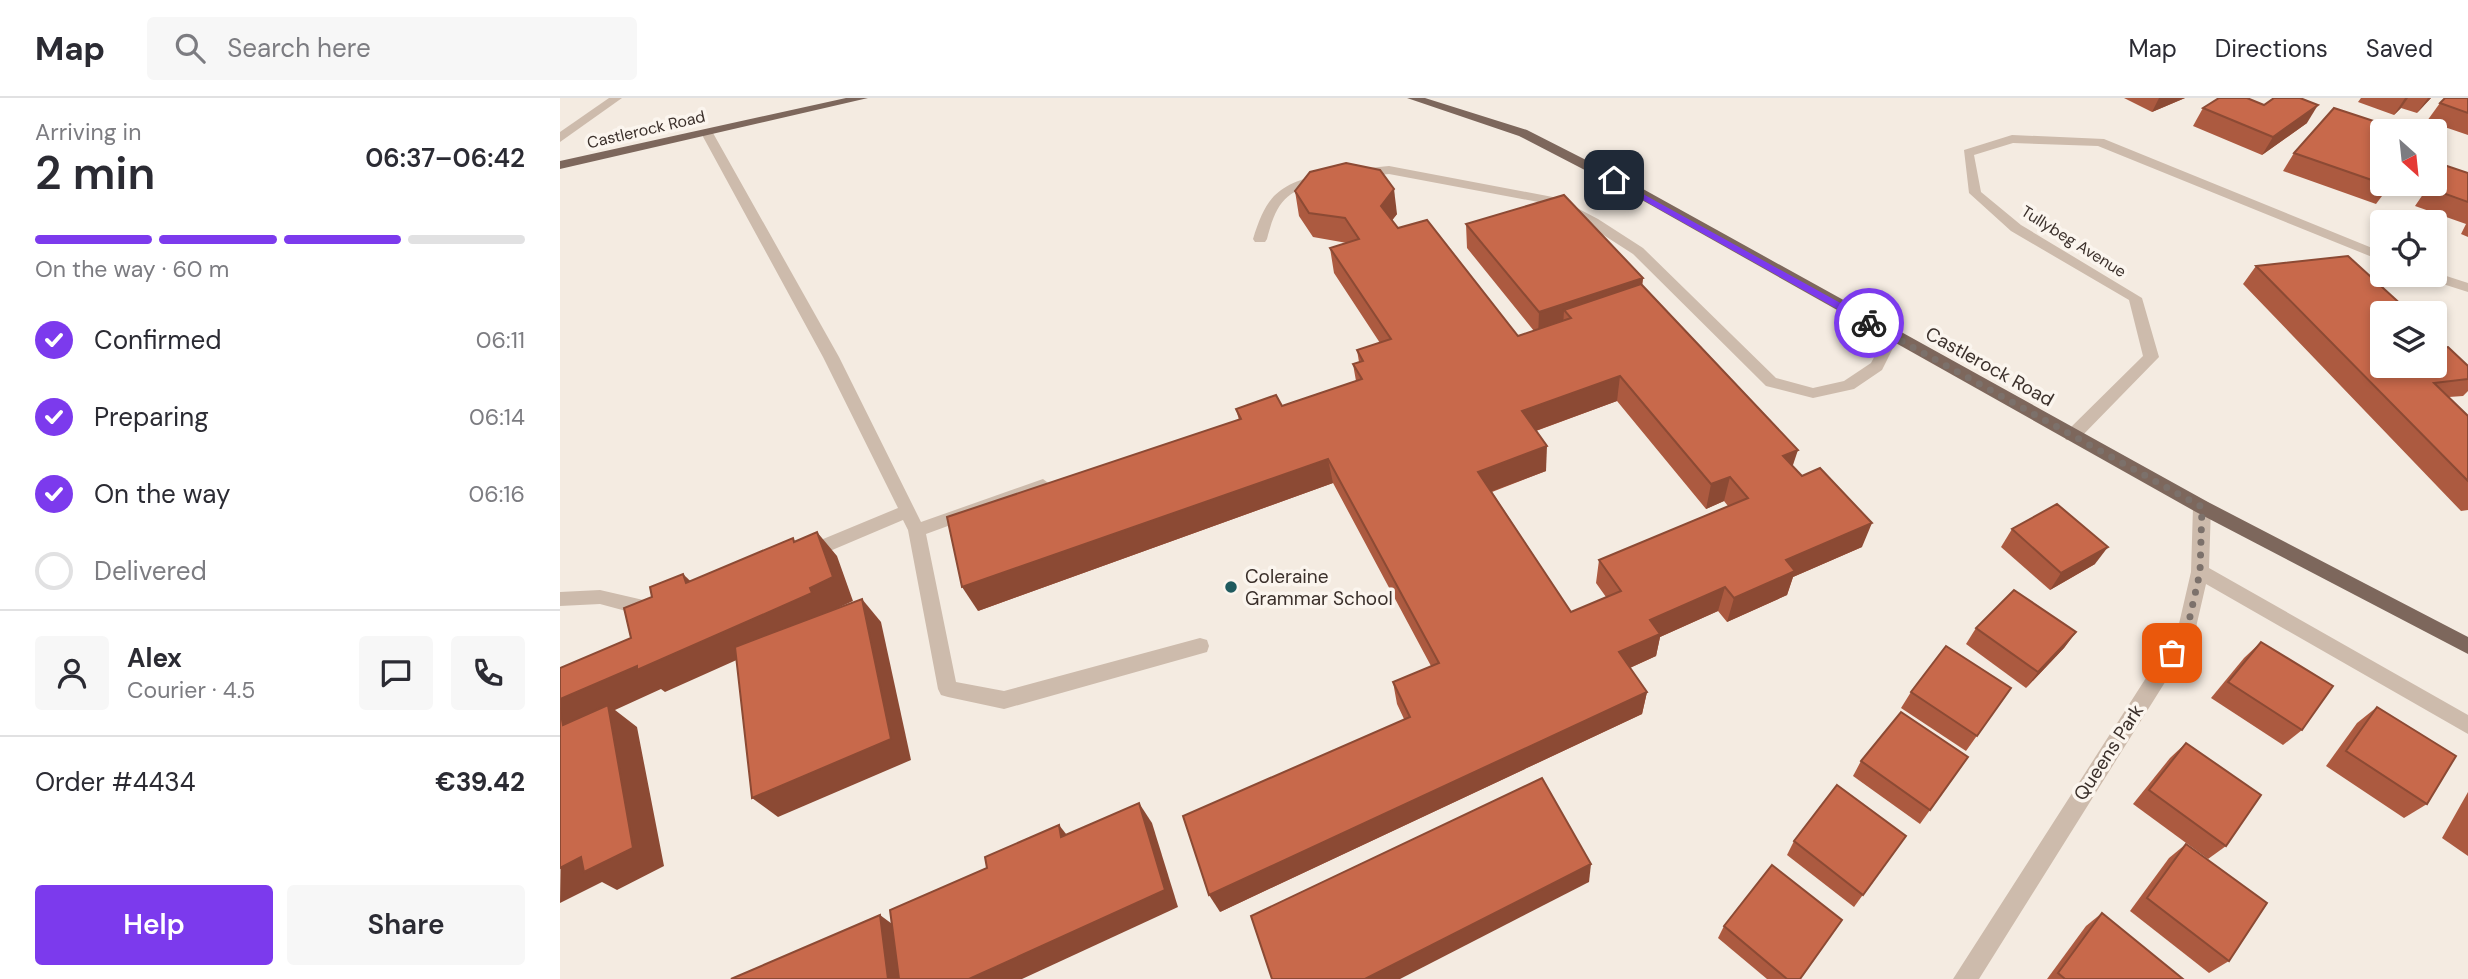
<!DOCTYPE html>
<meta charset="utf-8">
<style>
:root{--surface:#fff;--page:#f7f7f7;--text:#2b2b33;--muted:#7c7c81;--line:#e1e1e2;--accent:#7c3aed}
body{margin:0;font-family:"DM Sans",sans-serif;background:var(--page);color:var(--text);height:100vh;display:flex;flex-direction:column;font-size:26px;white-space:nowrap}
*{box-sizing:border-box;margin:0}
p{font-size:23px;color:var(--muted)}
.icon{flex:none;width:38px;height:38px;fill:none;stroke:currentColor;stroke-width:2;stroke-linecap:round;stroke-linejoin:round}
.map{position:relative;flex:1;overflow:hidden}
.sheet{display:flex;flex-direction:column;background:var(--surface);width:560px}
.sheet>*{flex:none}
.needle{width:46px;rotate:153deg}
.tools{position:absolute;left:1810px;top:21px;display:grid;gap:14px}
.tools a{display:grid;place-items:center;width:77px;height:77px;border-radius:7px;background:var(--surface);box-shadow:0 4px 10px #0003;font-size:35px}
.pin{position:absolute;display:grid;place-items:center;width:60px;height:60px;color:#fff;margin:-30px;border-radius:14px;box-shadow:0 4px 10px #0006}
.courier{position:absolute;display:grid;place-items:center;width:70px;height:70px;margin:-35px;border:5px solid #7c3aed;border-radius:50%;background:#fff;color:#222;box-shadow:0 2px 9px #0007}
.headline em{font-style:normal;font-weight:600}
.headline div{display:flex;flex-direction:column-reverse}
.headline{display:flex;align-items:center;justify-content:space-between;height:119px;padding:0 35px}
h1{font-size:46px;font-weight:600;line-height:52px}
.bar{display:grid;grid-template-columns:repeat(4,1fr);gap:10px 7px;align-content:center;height:84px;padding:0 35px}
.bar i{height:9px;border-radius:5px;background:var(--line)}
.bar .selected{background:var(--accent)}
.bar p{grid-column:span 4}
.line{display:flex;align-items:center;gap:18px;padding:0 35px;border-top:2px solid var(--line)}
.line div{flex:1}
.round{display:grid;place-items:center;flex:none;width:74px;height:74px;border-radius:7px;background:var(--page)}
ol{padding:0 35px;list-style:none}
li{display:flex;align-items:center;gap:21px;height:77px}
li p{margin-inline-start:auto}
li .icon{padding:7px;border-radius:50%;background:var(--accent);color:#fff;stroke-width:4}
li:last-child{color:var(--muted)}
li i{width:38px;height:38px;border:4px solid var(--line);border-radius:50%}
.action{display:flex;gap:14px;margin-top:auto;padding:14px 35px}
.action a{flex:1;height:80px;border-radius:7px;background:var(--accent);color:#fff;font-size:28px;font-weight:600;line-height:80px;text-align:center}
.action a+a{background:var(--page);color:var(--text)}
header{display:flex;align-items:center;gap:42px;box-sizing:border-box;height:98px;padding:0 35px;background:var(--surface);border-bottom:2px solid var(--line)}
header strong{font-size:33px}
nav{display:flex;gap:38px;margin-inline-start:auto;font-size:24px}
.search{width:490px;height:63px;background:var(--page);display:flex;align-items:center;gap:18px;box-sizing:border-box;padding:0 24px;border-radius:7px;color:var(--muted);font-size:26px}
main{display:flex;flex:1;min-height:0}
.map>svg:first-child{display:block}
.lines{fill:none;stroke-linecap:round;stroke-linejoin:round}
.service{fill:#cdbbac;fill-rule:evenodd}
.minor{fill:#cdbbac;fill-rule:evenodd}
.primary{fill:#7d675c;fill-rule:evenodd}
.wall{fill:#ac5a40;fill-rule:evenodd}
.shaded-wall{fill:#8c4a34}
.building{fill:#c8694b;stroke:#8c4a34;stroke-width:2;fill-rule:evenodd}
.route{fill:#7c3aed}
.done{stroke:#7c716b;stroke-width:7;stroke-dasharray:0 12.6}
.poi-dot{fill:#1f5a5e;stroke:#fbf5ee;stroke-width:2.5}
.labels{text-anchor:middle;stroke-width:7;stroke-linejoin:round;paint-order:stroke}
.far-street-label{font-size:16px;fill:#3b302b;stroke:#fbf5ee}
.street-label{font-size:19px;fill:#3b302b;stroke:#fbf5ee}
.poi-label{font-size:19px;fill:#3b302b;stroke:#fbf5ee;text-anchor:start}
</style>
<header>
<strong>Map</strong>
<div class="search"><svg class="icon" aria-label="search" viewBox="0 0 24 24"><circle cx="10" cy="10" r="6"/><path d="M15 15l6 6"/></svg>Search here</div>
<nav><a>Map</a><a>Directions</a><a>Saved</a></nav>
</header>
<main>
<section class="sheet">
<div class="headline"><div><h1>2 min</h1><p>Arriving in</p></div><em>06:37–06:42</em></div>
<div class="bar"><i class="selected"></i><i class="selected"></i><i class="selected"></i><i></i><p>On the way · 60 m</p></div>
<ol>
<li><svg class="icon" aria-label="check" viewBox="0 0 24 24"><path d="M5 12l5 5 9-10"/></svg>Confirmed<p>06:11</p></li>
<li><svg class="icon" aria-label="check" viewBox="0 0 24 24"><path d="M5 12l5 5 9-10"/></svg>Preparing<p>06:14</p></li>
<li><svg class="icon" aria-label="check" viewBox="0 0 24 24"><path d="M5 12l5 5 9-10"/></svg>On the way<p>06:16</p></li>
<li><i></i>Delivered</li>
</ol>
<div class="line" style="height:126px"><a class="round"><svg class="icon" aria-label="person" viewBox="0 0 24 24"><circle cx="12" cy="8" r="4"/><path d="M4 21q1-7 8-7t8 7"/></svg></a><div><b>Alex</b><p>Courier · 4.5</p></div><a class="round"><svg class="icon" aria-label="chat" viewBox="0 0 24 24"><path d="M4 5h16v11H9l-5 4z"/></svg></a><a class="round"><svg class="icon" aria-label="phone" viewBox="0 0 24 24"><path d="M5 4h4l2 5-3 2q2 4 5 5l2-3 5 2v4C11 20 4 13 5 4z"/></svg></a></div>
<div class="line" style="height:91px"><div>Order #4434</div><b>€39.42</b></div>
<div class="action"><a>Help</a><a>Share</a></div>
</section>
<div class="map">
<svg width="1908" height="881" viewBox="0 0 1908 881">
<rect width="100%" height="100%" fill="#f4ebe1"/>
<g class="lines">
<g class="service">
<path d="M147,31L153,35L279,259L361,424L483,381L491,387L489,391L366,436L396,584L444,593L640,540L647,542L649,548L647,554L444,611L388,599L381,597L378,591L348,432L343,422L251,461H239L236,456L239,451L338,410L263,259L141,35Z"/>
<path d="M829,68L998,100L1038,121L1083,150L1216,280L1253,290L1284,283L1311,265L1327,235L1332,233L1339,238L1322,272L1294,291L1253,300L1206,288L1073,156L1028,127L989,106L829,76L799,79L793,75L799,71Z"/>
<path d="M761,76L765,77V83C726,93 717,102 707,141L705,144H695L693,141C706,98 718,87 761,76Z"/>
<path d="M40,492L92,504L99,507L101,512L99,517L92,520L40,506L0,508V494Z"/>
</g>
<g class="minor">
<path d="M49,0H62L0,44V34Z"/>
<path d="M1452,37L1544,41L1822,154V163L1538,48L1453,45L1414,57L1421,94L1461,127L1582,200L1599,259L1518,342H1506L1504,338L1506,334L1583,258L1569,202L1451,133L1409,95L1404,52Z"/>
<path d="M1874,174L1908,185V194L1864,180L1862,177H1874Z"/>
<path d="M1642,403L1648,404L1651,409L1649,470L1908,617V636L1646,486L1634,538L1419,881H1393L1618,530L1631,474L1633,409L1636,404Z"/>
</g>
<g class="primary">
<path d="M286,0H308L0,71V63Z"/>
<path d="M847,0H865L967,32L1083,91L1648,404L1908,539V556L1636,414L1073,97L959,38Z"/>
</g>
</g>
<g class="wall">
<path d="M1564,0H1625L1592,14Z"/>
<path d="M1801,0H1871L1857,15L1841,10L1834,17L1798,4Z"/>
<path d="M1908,0V37L1867,23L1880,5Z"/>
<path d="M1704,7L1747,25L1702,57L1633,28L1643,10Z"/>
<path d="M1734,55L1831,86L1816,106L1723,73Z"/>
<path d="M1884,67L1908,75V139L1901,136L1906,126L1855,108L1870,86H1874V80Z"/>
<path d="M735,93L837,116L832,122L838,130L958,238L974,233L907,150L906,126L1083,180L1082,187L1233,368L1302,449L1233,479L1227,497L1167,524L1158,513L1100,539L1096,558L1070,570L1087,594L1082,616L660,814L844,621L837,606L833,584L871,568L773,385L418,513L679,322L676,311L722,308L796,283L793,266L799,264L797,252L820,245L774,175L770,150L787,145L753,139L739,118ZM1057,303L1146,411L1164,403L1168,408L1039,462L1036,485L1046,499L1011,514L932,394L986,373L976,333Z"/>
<path d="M1696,168L1845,210L1840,215H1822V268H1908V293L1903,298L1889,299L1908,318V412L1901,413L1683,186Z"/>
<path d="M1452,431L1535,466L1490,492L1441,449Z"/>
<path d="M1416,530L1516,534L1504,550L1466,590L1406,546Z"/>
<path d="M1701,544L1742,632L1723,647L1651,600L1684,560Z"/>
<path d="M1451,590L1406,653L1341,610L1351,594Z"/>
<path d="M1817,609L1867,706L1844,720L1766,668L1797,625Z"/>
<path d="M1626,645L1666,748L1648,761L1573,706L1610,660Z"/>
<path d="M1408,659L1360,726L1293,678L1301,663Z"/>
<path d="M1908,694V758L1882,740Z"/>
<path d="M1346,738L1294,809L1227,757L1234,743Z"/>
<path d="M1626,746L1669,863L1649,875L1570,813L1609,760Z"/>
<path d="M1542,815L1623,881H1487L1526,828Z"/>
<path d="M1164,828L1240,881H1207L1158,840Z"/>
</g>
<g class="shaded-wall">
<path d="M1599,0H1625L1592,14Z"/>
<path d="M1845,0H1848L1841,10L1834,17Z"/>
<path d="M1868,0H1871L1857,15Z"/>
<path d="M1758,7L1747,25L1702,57L1713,39Z"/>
<path d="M834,91L837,116L824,133L821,108Z"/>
<path d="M1083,180L1080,205L1004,212L1003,231L978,239L979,214Z"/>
<path d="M1060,278L1057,303L961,338L962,313Z"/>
<path d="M987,348L986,373L919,398L918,374Z"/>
<path d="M1238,352L1230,376L1223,358Z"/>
<path d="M768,361L773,385L418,513L402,489Z"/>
<path d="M1170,379L1164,403L1146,411L1151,386Z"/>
<path d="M1312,425L1302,449L1233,479L1227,497L1167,524L1174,500L1226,462Z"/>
<path d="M257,434L277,458L293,503L271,513L273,519L105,594L101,591L55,612L77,629L104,768L57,792L42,784L0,805L3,627L0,611V601L250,490Z"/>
<path d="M1548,449L1535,466L1490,492L1501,475Z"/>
<path d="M123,476L147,499L126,485Z"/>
<path d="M1165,489L1158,513L1100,539L1096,558L1056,576L1059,554L1090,522Z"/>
<path d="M302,501L321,524L351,662L218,719L192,700Z"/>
<path d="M1516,534L1504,550L1466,590L1478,574Z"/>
<path d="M1087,594L1082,616L660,814L649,797Z"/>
<path d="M579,705L592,725L618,809L462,881H409Z"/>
<path d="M499,727L514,746L501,739Z"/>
<path d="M1031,766L1029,784L840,881H805Z"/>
<path d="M320,817L343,834L349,881H328Z"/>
</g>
<g class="building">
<path d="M1659,0H1687L1704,7L1714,0H1740L1758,7L1713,39L1643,10Z"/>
<path d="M1885,0H1908V15L1880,5Z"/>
<path d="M1774,10L1844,33H1822V86H1831L1829,88L1734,55Z"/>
<path d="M786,65L820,72L834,91L821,108L838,130L867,122L958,238L1011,220L1004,212L1081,186L1238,352L1223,358L1242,378L1260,370L1312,425L1226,462L1235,473L1174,500L1165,489L1090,522L1100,536L1059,554L1087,594L649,797L623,718L850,619L833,584L879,565L768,361L402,489L387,419L681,321L676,311L716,297L722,308L802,281L793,266L803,263L797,252L831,241L770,150L799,141L785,120L749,115L735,93L750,74ZM1060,278L1151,386L1170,379L1188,400L1039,462L1061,493L1011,514L918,374L987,348L962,313Z"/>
<path d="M1884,67L1908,75V104L1869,90L1872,86H1874V83Z"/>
<path d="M1004,97L1083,180L979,214L906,126Z"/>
<path d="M1788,158L1845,210L1812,214L1822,223V268H1874V251L1888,249L1908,268V281L1874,285L1908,318V383L1696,168Z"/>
<path d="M1497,406L1548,449L1501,475L1452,431Z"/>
<path d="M257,434L273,479L250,490L252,495L77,572V568L0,601V570L71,540L64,510L92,499L90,489L123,476L126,485L233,440L234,444Z"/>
<path d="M1454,492L1516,534L1478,574L1416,530Z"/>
<path d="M302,501L331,641L192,700L175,549Z"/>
<path d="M1701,544L1773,588L1742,632L1668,584Z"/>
<path d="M1386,548L1451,590L1417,638L1351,594Z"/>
<path d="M48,607L73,750L24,774L21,759L0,770V611L3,627Z"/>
<path d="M1817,609L1896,658L1867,706L1786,653Z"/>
<path d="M1341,614L1408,659L1370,712L1301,663Z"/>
<path d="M1626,645L1701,697L1666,748L1589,692Z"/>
<path d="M982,680L1031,766L805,881H712L691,818Z"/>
<path d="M1277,687L1346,738L1303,797L1234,743Z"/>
<path d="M579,705L605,792L409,881H339L330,812L427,770L425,759L499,727L501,739Z"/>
<path d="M1626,746L1707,805L1669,863L1587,800Z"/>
<path d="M1212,767L1282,822L1240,881H1227L1164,828Z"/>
<path d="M1542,815L1623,881H1505L1498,875Z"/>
<path d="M320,817L328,881H171Z"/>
</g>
<path class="route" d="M1054,80L1313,223L1314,225L1306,227L1051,84Z"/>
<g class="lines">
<path class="done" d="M1309,225L1642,409L1640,474L1627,532L1612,555"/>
</g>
<circle class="poi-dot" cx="671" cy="489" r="7"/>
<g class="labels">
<g class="far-street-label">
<text transform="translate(86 31) rotate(-13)" y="6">Castlerock Road</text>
<text transform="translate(1514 143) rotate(32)" y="6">Tullybeg Avenue</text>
</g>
<g class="street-label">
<text transform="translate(1430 268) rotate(29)" y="7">Castlerock Road</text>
<text transform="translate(1548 654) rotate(-57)" y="7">Queens Park</text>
</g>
<g class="poi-label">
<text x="685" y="485">Coleraine<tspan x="685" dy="22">Grammar School</tspan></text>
</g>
</g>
</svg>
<div class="tools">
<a><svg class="needle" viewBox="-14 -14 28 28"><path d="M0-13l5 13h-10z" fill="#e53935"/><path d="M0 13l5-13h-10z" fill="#7c7c81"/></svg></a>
<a><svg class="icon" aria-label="locate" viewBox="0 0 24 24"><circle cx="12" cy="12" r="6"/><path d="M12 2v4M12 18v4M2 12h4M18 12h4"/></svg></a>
<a><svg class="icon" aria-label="layers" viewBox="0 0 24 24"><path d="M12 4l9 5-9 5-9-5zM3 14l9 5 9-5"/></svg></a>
</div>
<div class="pin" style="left:1612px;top:555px;background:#ea580c"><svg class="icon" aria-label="bag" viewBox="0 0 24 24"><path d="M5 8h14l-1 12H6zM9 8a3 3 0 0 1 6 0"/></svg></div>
<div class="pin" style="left:1054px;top:82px;background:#1f2937"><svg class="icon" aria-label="home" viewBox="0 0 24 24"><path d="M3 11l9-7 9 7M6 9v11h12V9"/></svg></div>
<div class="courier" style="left:1309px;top:225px"><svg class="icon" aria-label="bike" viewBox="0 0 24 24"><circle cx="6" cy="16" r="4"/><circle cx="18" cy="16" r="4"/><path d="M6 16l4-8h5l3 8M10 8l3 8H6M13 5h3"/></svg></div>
</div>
</main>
